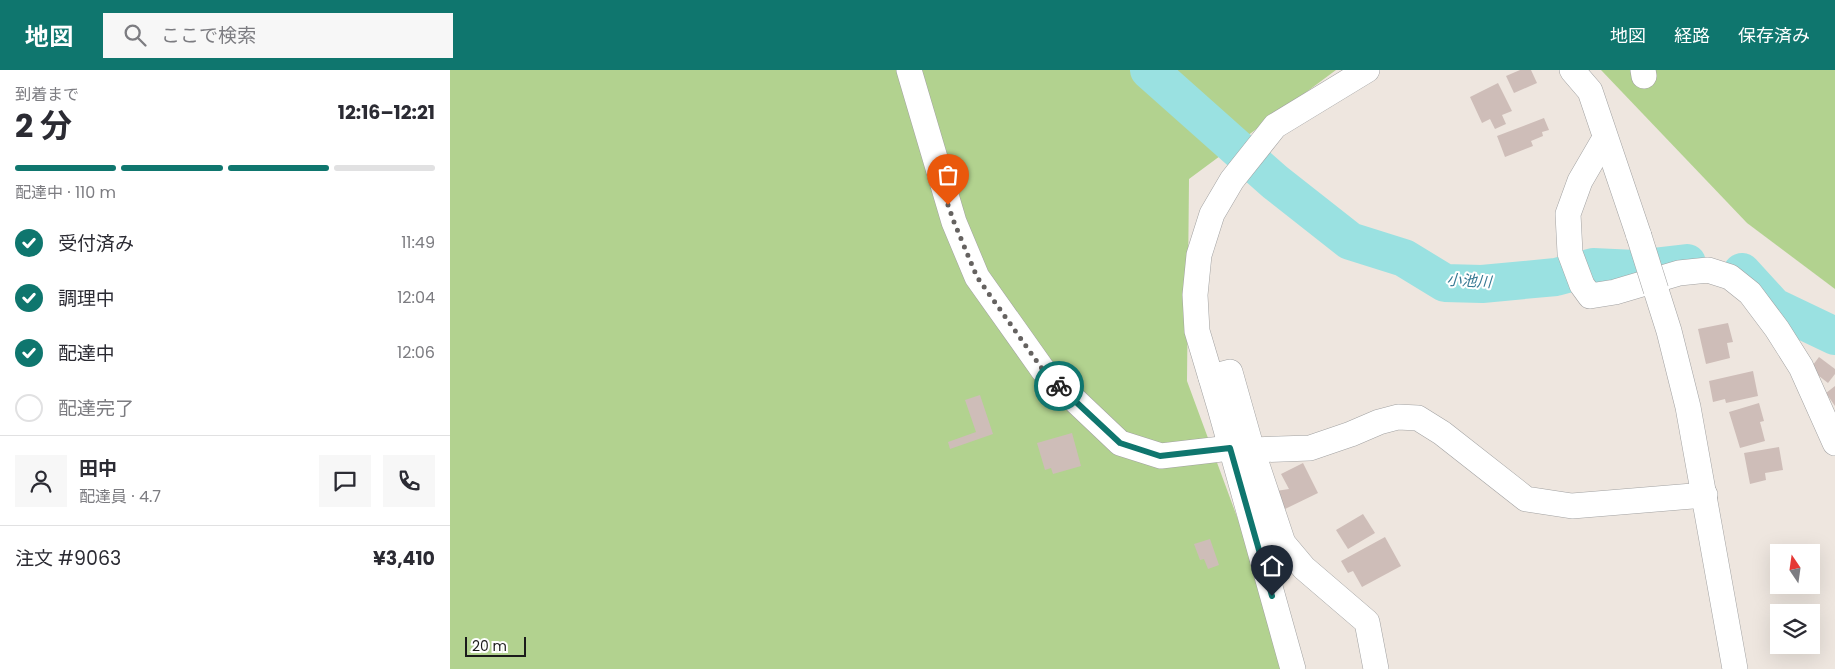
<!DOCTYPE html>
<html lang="ja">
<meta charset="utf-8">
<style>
:root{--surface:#fff;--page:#f7f7f7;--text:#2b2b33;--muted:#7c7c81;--line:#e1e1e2;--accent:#0f766e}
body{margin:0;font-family:Poppins,"Noto Sans JP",sans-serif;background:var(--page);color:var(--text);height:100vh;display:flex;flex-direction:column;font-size:19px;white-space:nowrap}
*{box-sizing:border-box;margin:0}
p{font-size:16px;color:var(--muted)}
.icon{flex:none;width:28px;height:28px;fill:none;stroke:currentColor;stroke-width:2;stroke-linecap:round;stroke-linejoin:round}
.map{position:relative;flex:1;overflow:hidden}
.side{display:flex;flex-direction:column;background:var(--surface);width:450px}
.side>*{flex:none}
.needle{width:32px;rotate:347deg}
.controls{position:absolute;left:1320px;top:474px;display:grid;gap:10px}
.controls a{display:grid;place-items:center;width:50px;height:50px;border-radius:0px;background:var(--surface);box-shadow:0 5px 20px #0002;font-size:25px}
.scale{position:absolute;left:15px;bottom:12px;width:61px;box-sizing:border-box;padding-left:5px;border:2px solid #1b1b1b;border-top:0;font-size:14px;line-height:18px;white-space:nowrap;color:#1b1b1b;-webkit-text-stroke:4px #fff;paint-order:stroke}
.pin{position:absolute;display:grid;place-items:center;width:42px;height:42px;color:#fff;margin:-51px -21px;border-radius:50% 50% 50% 0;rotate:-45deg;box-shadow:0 0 5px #0007}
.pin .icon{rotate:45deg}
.courier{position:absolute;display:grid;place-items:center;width:50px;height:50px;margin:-25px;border:4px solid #0f766e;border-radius:50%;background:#fff;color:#222;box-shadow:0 1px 6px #0007}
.head em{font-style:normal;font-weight:700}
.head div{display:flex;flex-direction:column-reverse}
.head{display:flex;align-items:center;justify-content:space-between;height:85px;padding:0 15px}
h1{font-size:32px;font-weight:700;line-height:38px}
.bar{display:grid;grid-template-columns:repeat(4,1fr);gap:8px 5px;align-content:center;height:60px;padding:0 15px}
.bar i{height:6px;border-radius:4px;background:var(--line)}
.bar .active{background:var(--accent)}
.bar p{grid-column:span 4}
.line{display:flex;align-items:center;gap:12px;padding:0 15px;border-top:1px solid var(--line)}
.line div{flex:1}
.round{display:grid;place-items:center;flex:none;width:52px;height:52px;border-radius:0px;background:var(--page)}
ol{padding:0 15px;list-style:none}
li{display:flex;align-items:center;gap:15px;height:55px}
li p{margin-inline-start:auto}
li .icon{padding:5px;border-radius:50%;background:var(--accent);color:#fff;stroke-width:4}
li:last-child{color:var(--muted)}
li i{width:28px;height:28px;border:2px solid var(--line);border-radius:50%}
header{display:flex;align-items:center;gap:30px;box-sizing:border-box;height:70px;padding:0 25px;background:var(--accent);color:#fff}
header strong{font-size:24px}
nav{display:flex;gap:28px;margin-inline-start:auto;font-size:18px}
.search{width:350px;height:45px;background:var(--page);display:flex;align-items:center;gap:12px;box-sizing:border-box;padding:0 18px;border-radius:0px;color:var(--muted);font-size:19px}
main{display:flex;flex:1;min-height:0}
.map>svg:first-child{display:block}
.forest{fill:#b2d28f}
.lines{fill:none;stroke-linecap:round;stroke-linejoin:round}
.river{stroke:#9ae1e1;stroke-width:38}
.building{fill:#cebdb8}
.minor-casing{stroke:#a2a2a2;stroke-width:26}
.minor{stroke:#fff;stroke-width:25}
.minor-bridge-casing{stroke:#a2a2a2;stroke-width:26;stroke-linecap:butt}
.minor-bridge{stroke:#fff;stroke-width:25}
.done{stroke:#656260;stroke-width:5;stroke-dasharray:0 9}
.route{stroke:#0f766e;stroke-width:6}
.labels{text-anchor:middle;stroke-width:4;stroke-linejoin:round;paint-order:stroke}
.water-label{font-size:15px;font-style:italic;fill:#367993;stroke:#fff}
</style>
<header>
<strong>地図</strong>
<div class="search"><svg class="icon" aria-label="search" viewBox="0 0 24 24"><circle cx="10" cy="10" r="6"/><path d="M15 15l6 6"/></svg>ここで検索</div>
<nav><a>地図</a><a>経路</a><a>保存済み</a></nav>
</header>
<main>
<section class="side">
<div class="head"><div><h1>2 分</h1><p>到着まで</p></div><em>12:16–12:21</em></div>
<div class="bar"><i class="active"></i><i class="active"></i><i class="active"></i><i></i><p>配達中 · 110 m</p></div>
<ol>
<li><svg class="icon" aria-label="check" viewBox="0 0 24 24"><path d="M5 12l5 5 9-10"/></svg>受付済み<p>11:49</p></li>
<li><svg class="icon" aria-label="check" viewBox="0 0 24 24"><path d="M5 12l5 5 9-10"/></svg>調理中<p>12:04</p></li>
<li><svg class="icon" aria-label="check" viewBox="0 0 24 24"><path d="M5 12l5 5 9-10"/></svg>配達中<p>12:06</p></li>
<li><i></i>配達完了</li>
</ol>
<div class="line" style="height:90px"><a class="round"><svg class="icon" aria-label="person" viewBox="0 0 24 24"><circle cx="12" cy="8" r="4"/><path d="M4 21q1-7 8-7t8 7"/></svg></a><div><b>田中</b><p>配達員 · 4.7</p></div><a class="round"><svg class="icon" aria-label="chat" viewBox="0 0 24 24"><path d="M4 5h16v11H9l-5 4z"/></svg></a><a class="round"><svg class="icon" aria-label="phone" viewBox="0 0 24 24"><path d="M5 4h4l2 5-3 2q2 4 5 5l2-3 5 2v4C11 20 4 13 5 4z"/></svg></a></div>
<div class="line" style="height:65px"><div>注文 #9063</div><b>¥3,410</b></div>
</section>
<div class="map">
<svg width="1385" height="599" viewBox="0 0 1385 599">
<rect width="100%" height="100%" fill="#eee6df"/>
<g class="forest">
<path d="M0,0H886L739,109L737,311L843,599H0Z"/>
<path d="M1151,0H1385V219L1297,153Z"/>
</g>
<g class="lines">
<g class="river">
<path d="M699,0L825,112L900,171L954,188L995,213L1032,214L1106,207L1143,197L1185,199L1237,193"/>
<path d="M1292,202L1324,237L1385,266"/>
</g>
</g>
<g class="building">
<path d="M1070,0H1081L1087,13L1064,23L1056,6Z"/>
<path d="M1048,13L1062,41L1052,45L1056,54L1045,59L1040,49L1032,53L1020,27Z"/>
<path d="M1094,48L1099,60L1092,62L1093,66L1081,71L1083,76L1055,87L1047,66Z"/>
<path d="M1278,253L1283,272L1277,273L1280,288L1256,294L1248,259Z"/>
<path d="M1369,287L1385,299V304L1378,313L1360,299Z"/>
<path d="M1303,301L1308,326L1276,333L1275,329L1263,332L1259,311Z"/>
<path d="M1385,316V336L1376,323Z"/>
<path d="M530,325L543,364L500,379L498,372L526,362L515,330Z"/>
<path d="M1309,333L1314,351L1310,352L1315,371L1290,378L1279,342Z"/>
<path d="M622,363L631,396L603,404L601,398L595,400L587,373Z"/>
<path d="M1329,377L1333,400L1315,403L1316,410L1300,414L1294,383Z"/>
<path d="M853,393L868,423L835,439L826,421L839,419L831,404Z"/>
<path d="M913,444L925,463L898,479L886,460Z"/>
<path d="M935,467L951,496L912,517L903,501L898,503L891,491Z"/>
<path d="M760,469L769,495L758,499L754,489L750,490L744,474Z"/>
</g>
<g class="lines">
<defs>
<g id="minor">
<path d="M459,0L504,152L527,207L593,300L670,373L711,386L780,378"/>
<path d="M1122,0L1140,21L1189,166"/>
<path d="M1193,0L1194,6"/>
<path d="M1155,68L1130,111L1118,144L1120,183L1132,215L1140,226L1165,222L1229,203L1258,200L1280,207L1300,223L1327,259L1351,297L1385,373"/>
<path d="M1206,220L1219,261L1238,337L1285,599"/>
<path d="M761,307L780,302L802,380L833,473L854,498L917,552L926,599"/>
<path d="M802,380L860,378L901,364L929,352L948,347L968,348L992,363L1076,429L1122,436L1255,425"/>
<path d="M843,599L770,338L747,261L745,225L749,185L762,144L782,110L825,56L917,0"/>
</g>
</defs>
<use href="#minor" class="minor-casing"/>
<use href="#minor" class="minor"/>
<defs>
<path id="minor-bridge" d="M1189,166L1206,220"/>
</defs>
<use href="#minor-bridge" class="minor-bridge-casing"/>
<use href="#minor-bridge" class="minor-bridge"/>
</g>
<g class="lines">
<path class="done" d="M498,135L504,152L527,207L593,300L609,316"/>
<path class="route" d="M609,316L670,373L710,386L780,378L822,526"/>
</g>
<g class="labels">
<g class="water-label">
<text transform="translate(1019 211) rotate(3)" y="5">小池川</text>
</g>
</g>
</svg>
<div class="controls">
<a><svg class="needle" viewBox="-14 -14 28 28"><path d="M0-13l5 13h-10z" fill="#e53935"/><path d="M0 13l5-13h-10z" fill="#7c7c81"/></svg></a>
<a><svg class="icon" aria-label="layers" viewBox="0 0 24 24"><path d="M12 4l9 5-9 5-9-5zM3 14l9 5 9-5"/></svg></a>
</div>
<div class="scale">20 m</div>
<div class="pin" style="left:498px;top:135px;background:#ea580c"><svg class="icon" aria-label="bag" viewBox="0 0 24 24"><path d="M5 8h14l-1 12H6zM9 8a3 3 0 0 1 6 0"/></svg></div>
<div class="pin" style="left:822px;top:526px;background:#1f2937"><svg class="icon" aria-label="home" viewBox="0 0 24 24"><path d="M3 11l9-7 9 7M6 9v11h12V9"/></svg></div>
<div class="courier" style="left:609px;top:316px"><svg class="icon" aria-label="bike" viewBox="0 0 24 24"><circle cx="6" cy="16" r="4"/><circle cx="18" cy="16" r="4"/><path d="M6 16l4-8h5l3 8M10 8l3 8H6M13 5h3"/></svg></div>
</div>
</main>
